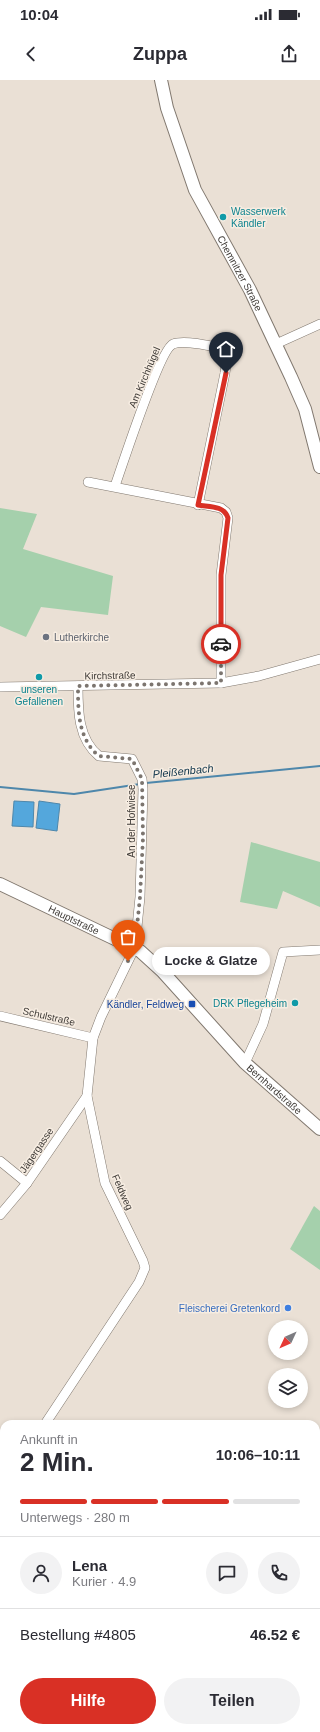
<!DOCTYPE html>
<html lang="de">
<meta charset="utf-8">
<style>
:root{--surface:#fff;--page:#f2f2f3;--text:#2b2b33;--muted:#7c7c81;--line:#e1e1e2;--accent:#d93025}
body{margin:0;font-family:Arial,sans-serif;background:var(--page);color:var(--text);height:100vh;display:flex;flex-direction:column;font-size:15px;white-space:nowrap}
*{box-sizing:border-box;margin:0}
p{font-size:13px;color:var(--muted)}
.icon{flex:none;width:22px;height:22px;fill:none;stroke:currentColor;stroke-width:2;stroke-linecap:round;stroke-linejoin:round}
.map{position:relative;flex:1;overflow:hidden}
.side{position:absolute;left:0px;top:1340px;width:320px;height:312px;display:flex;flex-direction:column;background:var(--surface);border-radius:12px 12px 0 0;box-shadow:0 2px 6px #0003}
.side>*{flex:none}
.needle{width:26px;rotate:226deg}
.tools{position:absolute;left:268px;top:1240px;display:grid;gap:8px}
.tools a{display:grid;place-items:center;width:40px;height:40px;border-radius:50%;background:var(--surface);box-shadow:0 2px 6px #0003;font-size:20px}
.pin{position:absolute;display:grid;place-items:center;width:34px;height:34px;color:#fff;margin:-41px -17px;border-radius:50% 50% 50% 0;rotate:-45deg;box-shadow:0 0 4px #0007}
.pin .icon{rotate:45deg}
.courier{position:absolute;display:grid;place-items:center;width:40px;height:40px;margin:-20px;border:3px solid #d93025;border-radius:50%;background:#fff;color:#222;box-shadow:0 1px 5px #0007}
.bubble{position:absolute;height:28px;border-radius:14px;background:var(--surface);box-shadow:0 2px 6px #0003;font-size:13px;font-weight:700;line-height:28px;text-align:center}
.head em{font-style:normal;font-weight:700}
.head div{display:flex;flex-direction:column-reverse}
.head{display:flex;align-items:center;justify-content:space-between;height:68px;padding:0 20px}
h1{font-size:26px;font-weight:700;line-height:30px}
.bar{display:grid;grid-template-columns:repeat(4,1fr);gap:6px 4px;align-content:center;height:48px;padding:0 20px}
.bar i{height:5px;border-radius:3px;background:var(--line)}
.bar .active{background:var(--accent)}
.bar p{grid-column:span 4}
.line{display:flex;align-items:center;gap:10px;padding:0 20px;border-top:1px solid var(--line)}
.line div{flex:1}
.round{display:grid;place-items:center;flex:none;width:42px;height:42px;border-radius:21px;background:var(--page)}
.cta{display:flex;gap:8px;margin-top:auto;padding:8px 20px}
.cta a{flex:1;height:46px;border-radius:24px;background:var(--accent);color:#fff;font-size:16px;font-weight:700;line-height:46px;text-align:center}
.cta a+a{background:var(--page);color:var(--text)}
.status{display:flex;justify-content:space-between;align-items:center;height:28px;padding:0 20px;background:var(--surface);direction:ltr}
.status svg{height:11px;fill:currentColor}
header{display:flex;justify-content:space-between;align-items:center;height:52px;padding:0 20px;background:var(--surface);font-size:18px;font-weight:700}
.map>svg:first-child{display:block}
.green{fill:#a5d0ac}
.water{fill:#54a7dc;stroke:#4e87ab}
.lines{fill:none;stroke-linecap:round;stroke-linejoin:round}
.stream{stroke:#4e87ab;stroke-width:2}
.street-casing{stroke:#81786f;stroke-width:10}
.secondary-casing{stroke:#81786f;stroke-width:14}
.street{stroke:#fff;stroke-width:9}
.secondary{stroke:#fff;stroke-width:12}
.done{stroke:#7c756f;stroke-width:4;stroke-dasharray:0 7.2}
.route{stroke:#d93025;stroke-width:5}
.culture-dot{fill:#0f9aa8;stroke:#f7ede2;stroke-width:1.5}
.worship-dot{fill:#6b7280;stroke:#f7ede2;stroke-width:1.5}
.transit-dot{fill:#1a4fb4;stroke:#f7ede2;stroke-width:1.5}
.shop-dot{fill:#3f7fe0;stroke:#f7ede2;stroke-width:1.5}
.labels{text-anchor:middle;stroke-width:3;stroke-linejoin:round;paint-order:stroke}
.culture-label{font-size:10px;fill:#0d838f;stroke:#f7ede2;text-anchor:start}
.street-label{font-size:10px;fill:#403c38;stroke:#f7ede2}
.worship-label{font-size:10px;fill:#5b616d;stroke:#f7ede2;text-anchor:start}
.transit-label{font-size:10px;fill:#164399;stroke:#f7ede2;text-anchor:end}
.shop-label{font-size:10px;fill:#366cbe;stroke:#f7ede2;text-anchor:end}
.water-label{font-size:11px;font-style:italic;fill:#11364c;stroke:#f7ede2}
</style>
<div class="status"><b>10:04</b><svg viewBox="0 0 49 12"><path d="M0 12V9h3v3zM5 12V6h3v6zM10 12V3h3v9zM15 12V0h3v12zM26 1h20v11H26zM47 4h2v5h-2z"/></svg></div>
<header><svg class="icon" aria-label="back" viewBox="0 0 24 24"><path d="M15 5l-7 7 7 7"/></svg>Zuppa<svg class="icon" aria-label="share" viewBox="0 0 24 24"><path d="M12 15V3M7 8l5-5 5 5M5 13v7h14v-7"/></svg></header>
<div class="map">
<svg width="320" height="1652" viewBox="0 0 320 1652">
<rect width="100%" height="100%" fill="#eae0d5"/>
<g class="green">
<path d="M0,428L37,434L23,469L113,496L108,535L41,527L26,557L0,546Z"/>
<path d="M251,762L320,782V827L283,811L277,829L240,822Z"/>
<path d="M314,1126L320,1131V1190L290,1169Z"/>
<path d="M4,1417V1502L0,1508V1423Z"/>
<path d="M0,1580L4,1585V1648H44L47,1652H0Z"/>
</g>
<g class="water">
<path d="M14,721L34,722L33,747L12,746Z"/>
<path d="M39,721L60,724L57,751L36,748Z"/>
<path d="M71,1648H173L165,1652H74Z"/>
</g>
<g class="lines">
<g class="stream">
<path d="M146,703L320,686"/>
<path d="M0,707L74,714L140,704"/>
</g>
<defs>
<g id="street">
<path d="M276,264L320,244"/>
<path d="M88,402L221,428L226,432L228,438L221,495V603"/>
<path d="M115,406C122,386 160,269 173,264C185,259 215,267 228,270L225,293L198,425"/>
<path d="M0,607L221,603L259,596L320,579"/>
<path d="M0,936L93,958"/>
<path d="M245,983L263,944L283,872L320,870"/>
<path d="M0,1081L27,1103"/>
<path d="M0,1135L27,1103L87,1016"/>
<path d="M45,1344L139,1202L145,1188L143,1181L105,1103L87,1016L93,958L101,937L135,867L140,817L143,709L142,699L132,679L99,676C78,659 78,631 78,606"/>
<path d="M0,1412L4,1406"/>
</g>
<g id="secondary">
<path id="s1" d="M161,0L167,28L195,110L250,210L291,297L305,329L320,387"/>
<path id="s2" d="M0,804L140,871L162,891L245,983L320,1049"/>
<path d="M316,1412L320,1408"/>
<path d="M0,1569L4,1575"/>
<path d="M53,1648L55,1652"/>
</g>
</defs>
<use href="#street" class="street-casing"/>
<use href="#secondary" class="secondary-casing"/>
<use href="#street" class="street"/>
<use href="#secondary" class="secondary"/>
</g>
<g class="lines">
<path class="done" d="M128,881L135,867L140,817L143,758L142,699L132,679L99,676C78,659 78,631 78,606L221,603V564"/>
<path class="route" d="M221,564V495L228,438C224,425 209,427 198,425L226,293"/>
</g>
<g class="culture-dot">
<circle cx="223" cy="137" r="4"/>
<circle cx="39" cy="597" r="4"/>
<circle cx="295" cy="923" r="4"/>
</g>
<circle class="worship-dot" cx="46" cy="557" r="4"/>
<rect class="transit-dot" x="188" y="920" width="8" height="8" rx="2"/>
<circle class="shop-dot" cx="288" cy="1228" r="4"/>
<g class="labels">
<g class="culture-label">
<text x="231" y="135">Wasserwerk<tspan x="231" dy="12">Kändler</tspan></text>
<text x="39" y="613" text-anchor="middle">unseren<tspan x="39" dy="12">Gefallenen</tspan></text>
<text x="287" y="927" text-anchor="end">DRK Pflegeheim</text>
</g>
<g class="street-label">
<text dy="4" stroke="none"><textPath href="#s1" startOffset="210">Chemnitzer Straße</textPath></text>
<text transform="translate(144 297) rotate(-67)" y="4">Am Kirchhügel</text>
<text transform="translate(110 595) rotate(-1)" y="4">Kirchstraße</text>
<text transform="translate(131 741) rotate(-90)" y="4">An der Hofwiese</text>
<text dy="4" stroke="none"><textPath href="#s2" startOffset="82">Hauptstraße</textPath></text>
<text transform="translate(49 936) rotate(13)" y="4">Schulstraße</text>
<text dy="4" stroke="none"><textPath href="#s2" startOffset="348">Bernhardstraße</textPath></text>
<text transform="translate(36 1070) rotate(-56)" y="4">Jägergasse</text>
<text transform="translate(123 1112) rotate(66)" y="4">Feldweg</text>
</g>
<g class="worship-label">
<text x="54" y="561">Lutherkirche</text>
</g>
<g class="transit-label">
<text x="184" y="928">Kändler, Feldweg</text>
</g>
<g class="shop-label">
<text x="280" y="1232">Fleischerei Gretenkord</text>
</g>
<g class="water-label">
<text transform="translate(183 691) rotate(-6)" y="4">Pleißenbach</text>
</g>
</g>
</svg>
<div class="tools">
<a><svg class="needle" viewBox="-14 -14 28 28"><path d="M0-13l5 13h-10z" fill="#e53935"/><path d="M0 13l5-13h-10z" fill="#7c7c81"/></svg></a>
<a><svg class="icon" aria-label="layers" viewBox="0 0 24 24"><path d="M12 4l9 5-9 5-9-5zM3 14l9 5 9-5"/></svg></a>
</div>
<div class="pin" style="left:128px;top:881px;background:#ea580c"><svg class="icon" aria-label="bag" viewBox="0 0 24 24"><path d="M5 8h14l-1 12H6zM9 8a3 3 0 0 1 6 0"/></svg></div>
<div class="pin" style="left:226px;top:293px;background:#1f2937"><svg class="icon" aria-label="home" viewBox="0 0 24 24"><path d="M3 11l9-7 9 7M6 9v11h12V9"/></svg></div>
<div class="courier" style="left:221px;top:564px"><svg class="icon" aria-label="car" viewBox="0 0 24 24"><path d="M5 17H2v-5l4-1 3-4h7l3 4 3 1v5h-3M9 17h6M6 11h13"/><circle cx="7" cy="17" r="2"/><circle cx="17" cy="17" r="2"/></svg></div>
<div class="bubble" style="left:152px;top:867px;width:118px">Locke &amp; Glatze</div>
<section class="side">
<div class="head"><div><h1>2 Min.</h1><p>Ankunft in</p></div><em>10:06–10:11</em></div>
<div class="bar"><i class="active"></i><i class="active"></i><i class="active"></i><i></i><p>Unterwegs · 280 m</p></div>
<div class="line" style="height:72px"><a class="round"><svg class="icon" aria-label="person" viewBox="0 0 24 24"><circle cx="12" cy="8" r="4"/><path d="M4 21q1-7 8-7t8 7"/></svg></a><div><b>Lena</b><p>Kurier · 4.9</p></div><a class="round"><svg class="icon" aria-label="chat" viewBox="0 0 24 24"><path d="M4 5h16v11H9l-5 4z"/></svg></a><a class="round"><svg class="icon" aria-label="phone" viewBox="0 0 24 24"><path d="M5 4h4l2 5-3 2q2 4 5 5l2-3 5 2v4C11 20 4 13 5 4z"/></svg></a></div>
<div class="line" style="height:52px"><div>Bestellung #4805</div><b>46.52 €</b></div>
<div class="cta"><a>Hilfe</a><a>Teilen</a></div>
</section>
</div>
